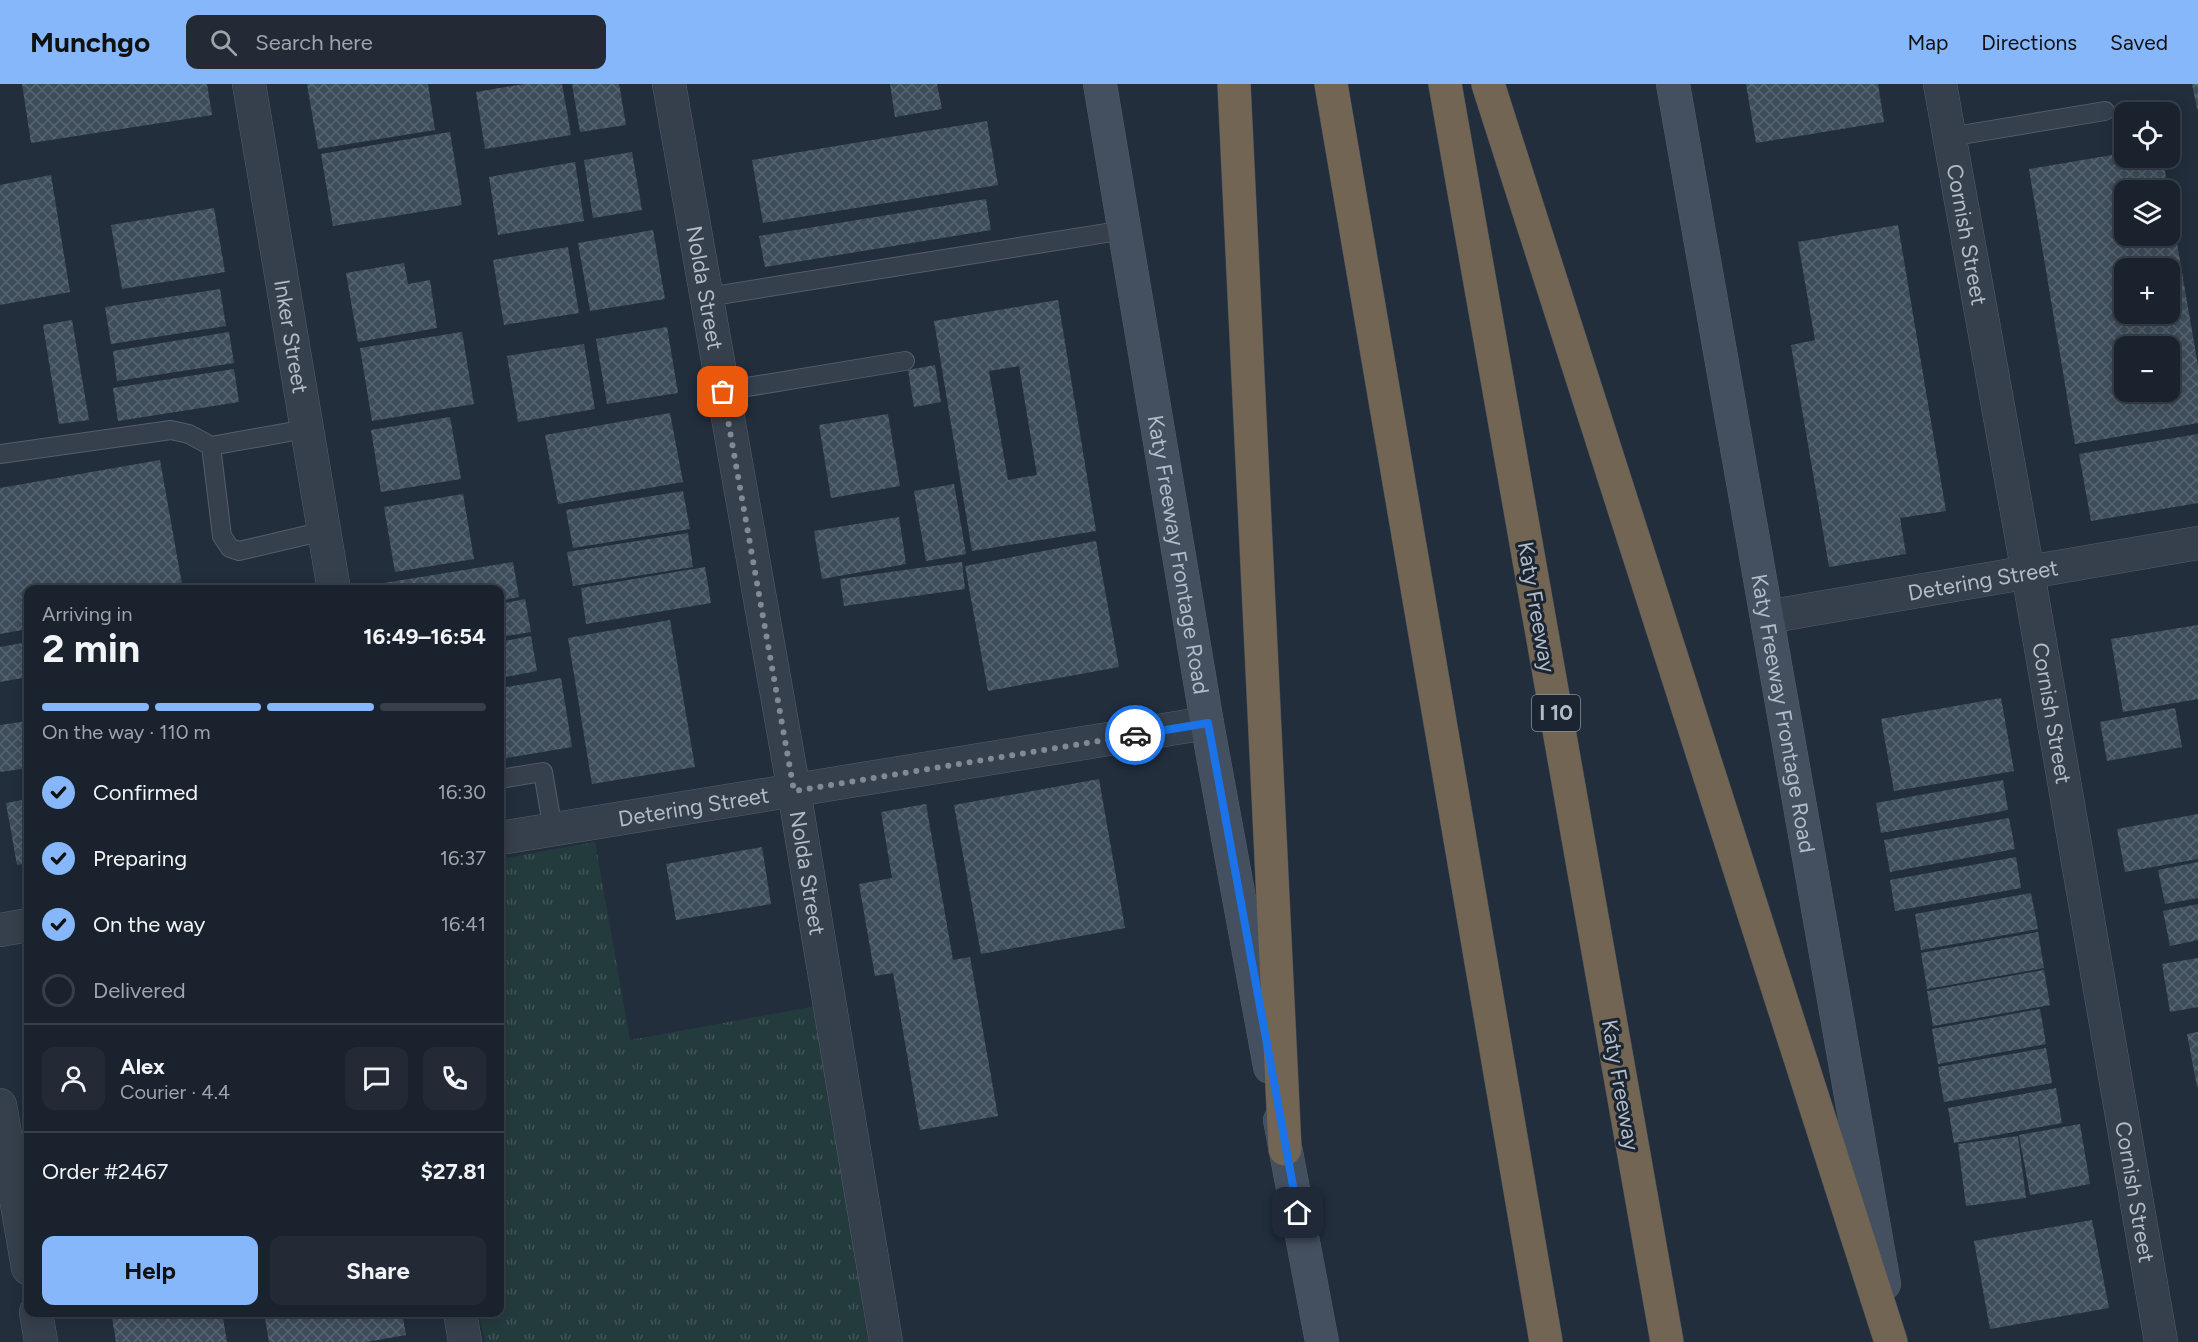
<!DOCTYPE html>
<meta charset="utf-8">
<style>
:root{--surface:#1a222d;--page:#232a35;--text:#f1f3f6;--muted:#9fa4aa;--line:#383f49;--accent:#85b7fa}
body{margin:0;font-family:Figtree,sans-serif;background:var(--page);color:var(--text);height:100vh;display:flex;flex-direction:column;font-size:22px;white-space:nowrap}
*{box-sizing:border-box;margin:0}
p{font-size:20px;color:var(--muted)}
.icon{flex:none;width:33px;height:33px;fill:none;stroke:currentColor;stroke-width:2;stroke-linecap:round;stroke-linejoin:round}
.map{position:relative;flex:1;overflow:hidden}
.side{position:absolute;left:24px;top:501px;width:480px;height:732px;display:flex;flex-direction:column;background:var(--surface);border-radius:12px;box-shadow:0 3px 15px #0003,0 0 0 2px var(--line)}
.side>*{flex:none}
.tools{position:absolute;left:2114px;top:18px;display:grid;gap:12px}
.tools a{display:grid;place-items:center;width:66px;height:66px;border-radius:12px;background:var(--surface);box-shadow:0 3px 15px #0003,0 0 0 2px var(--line);font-size:30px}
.pin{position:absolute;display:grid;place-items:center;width:51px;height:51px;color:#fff;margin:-26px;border-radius:12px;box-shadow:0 3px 9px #0006}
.courier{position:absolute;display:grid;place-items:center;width:60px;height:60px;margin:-30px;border:4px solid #1a73e8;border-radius:50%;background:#fff;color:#222;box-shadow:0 2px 8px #0007}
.overview em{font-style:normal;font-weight:700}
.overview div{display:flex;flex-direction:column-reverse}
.overview{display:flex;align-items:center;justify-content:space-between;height:102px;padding:0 18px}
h1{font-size:39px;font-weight:700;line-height:45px}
.bar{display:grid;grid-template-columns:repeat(4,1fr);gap:9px 6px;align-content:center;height:72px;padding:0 18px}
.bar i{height:8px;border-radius:4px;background:var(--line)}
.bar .active{background:var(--accent)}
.bar p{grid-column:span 4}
.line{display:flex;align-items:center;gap:15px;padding:0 18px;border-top:2px solid var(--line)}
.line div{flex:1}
.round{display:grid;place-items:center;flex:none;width:63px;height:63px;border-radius:12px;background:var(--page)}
ol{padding:0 18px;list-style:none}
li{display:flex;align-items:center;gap:18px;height:66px}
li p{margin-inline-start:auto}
li .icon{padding:6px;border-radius:50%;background:var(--accent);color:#111;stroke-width:4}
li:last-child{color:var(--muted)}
li i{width:33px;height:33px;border:3px solid var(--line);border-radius:50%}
.action{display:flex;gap:12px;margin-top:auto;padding:12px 18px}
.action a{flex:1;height:69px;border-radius:12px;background:var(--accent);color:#111;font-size:24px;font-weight:700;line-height:69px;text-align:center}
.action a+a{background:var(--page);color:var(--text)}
header{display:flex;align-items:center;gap:36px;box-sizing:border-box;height:84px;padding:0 30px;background:var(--accent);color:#111}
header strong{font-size:28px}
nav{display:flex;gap:33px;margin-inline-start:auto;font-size:21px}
.search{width:420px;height:54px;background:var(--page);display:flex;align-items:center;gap:15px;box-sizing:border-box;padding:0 21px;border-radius:12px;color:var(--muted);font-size:22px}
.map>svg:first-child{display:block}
.grass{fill:url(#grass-tufts)}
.building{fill:url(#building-cross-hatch);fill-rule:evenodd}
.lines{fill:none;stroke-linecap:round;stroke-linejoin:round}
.service-casing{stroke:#545e6a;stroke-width:20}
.minor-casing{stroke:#545e6a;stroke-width:34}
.secondary-casing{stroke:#545e6a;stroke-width:34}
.motorway-casing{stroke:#414b57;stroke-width:34}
.service{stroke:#36404c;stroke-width:18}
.minor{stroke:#36404c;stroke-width:33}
.secondary{stroke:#444f60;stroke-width:33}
.motorway{stroke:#736553;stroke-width:33}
.done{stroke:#808a97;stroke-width:6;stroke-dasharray:0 10.8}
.route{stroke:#1a73e8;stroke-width:8}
.labels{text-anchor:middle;stroke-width:6;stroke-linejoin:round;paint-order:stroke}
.shield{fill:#1b2531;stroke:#858e9b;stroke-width:1.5}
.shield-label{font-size:21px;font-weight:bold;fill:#b2bbc8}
.street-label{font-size:22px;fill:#b2bbc8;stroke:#1b2531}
</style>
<header>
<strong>Munchgo</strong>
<div class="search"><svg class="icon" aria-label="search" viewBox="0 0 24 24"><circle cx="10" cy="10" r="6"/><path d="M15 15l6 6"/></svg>Search here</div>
<nav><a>Map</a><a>Directions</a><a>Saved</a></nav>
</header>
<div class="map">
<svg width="2198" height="1258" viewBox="0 0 2198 1258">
<defs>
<pattern id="grass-tufts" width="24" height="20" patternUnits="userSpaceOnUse" patternTransform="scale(1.5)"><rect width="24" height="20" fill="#243b3d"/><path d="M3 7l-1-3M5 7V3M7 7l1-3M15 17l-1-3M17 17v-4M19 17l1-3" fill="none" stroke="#415558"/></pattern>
<pattern id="building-cross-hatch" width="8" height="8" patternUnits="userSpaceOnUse" patternTransform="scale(1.5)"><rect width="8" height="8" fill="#3e4d5b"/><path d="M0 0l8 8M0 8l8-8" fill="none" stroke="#586571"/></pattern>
</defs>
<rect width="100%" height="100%" fill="#222e3c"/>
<path class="grass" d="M595,758L630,956L816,922L868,1258H485L479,1229L500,1228V775Z"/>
<g class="building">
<path d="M22,0H207L212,31L31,59Z"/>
<path d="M307,0H428L435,46L318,65Z"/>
<path d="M524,0H562L571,51L485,65L476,8Z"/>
<path d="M572,0H619L626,41L580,48Z"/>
<path d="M890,0H937L942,25L895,33Z"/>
<path d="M1746,0H1878L1884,38L1756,59Z"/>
<path d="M2192,0H2198V25H2197Z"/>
<path d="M987,37L998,101L763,139L752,76Z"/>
<path d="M450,48L462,121L333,142L321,70Z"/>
<path d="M632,68L642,126L593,134L584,76Z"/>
<path d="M2124,69V74H2163L2168,106H2124V152H2169L2170,118L2198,282V339L2075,360L2029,85ZM2124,184H2169V230H2124ZM2124,262H2169V308H2124Z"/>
<path d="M575,78L584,137L498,151L489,93Z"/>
<path d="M51,91L70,208L0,221V101Z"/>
<path d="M986,115L991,146L765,183L759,152Z"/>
<path d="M214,124L225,188L122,205L111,141Z"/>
<path d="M1898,141L1946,427L1900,434L1906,470L1829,483L1791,261L1815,256L1798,158Z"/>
<path d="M653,146L665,215L590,227L578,159Z"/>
<path d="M568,163L579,229L504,241L493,176Z"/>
<path d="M404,179L408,200L430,196L437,244L358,258L346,189Z"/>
<path d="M220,205L226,242L111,260L105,223Z"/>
<path d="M1058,216L1096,447L972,467L934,237ZM1019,282L1037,391L1008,396L989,287Z"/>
<path d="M72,236L89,336L59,340L43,241Z"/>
<path d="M667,243L678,309L607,320L596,255Z"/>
<path d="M229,248L234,279L117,297L113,267Z"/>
<path d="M462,248L474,320L372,337L360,264Z"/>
<path d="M584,260L595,325L518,338L507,272Z"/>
<path d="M935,281L941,318L914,323L908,286Z"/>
<path d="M234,285L239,318L118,337L113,304Z"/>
<path d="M670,329L683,398L558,420L545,351Z"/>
<path d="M888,330L900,402L831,414L819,341Z"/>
<path d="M450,333L461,395L381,408L371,346Z"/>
<path d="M2198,350V419L2091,437L2079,370Z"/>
<path d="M160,376L183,506H28V545L0,550V404Z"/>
<path d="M954,400L966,470L926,477L914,407Z"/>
<path d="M683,407L690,445L573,464L566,426Z"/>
<path d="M463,410L474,475L395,488L384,423Z"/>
<path d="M899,433L906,480L822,495L814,447Z"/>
<path d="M688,449L693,483L573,502L567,468Z"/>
<path d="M1096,457L1119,583L988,607L965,482Z"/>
<path d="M513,478L519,513L500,517V506H385L384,499Z"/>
<path d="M962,478L965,505L844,522L840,495Z"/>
<path d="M705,483L711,519L586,540L581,504Z"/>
<path d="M525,515L531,548L500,553V520Z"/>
<path d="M670,536L695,683L592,700L568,554Z"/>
<path d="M2198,541V615L2123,628L2111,555Z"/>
<path d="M531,552L537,587L500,594V558Z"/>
<path d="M28,558V593L0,598V563Z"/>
<path d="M561,594L572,663L500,675V604Z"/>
<path d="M2001,614L2014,687L1894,707L1881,635Z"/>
<path d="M2175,624L2182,663L2107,677L2100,638Z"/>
<path d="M28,637V684L0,688V641Z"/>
<path d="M1099,695L1125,844L981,870L954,721Z"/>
<path d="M2003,696L2008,726L1881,749L1876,719Z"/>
<path d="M28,715V779L17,781L6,719Z"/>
<path d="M926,720L953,876L970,873L998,1032L920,1046L893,889L875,892L859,800L892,794L881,728Z"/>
<path d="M2198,730V775L2125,788L2117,745Z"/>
<path d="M2009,734L2015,765L1890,788L1884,756Z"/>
<path d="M762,763L771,820L676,836L666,780Z"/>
<path d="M2016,773L2021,804L1895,827L1890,796Z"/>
<path d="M2198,778V814L2165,820L2158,786Z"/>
<path d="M2031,809L2038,845L1921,866L1915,830Z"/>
<path d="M2198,820V856L2170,862L2163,827Z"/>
<path d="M2038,848L2044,884L1927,905L1921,869Z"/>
<path d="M2198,874V923L2170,928L2162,880Z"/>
<path d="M2044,886L2050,921L1933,942L1927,907Z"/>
<path d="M2040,925L2046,960L1938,980L1932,945Z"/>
<path d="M2198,948V1003H2197L2187,950Z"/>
<path d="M2046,964L2052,999L1944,1018L1938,983Z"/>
<path d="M2056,1004L2062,1039L1954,1059L1948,1024Z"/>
<path d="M2080,1040L2090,1100L2030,1111L2019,1051Z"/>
<path d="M2018,1052L2026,1114L1966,1122L1958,1060Z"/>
<path d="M2092,1136L2109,1224L1990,1245L1974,1157Z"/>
<path d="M111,1228H222L227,1258H116Z"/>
<path d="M264,1228H402L406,1251L366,1258H269Z"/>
</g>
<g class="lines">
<defs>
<g id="service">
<path d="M1949,53L2105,27"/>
<path d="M707,213L1125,146"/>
<path d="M723,307L905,277"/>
<path d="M211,362L222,452L230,464L239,467L324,447"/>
<path d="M0,370L171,346L189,350L211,362L306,345"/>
<path d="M500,695L543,688L553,746"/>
</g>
<g id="minor">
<path id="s1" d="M249,0L334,506"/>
<path id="s2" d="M669,0L794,707L886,1258"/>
<path id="s3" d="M1940,0L2028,489L2161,1258"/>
<path id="s4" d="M1767,533L2198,459"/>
<path id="s5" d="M500,754L1207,639"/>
<path d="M0,846L28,841"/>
<path d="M0,1021L28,1184"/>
<path d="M36,1228L41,1258"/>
<path d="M460,1228L465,1258"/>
</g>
<g id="secondary">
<path id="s6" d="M1100,0L1207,639L1270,983"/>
<path id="s7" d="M1673,0L1884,1200"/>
<path d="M1280,1036L1322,1258"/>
</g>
<g id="motorway">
<path d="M1234,0L1285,1065"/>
<path d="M1331,0L1546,1258"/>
<path d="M1445,0L1667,1258"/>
<path d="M1488,0L1891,1258"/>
</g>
</defs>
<use href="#service" class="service-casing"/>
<use href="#minor" class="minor-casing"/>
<use href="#secondary" class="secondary-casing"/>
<use href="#motorway" class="motorway-casing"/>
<use href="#service" class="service"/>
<use href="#minor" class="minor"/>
<use href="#secondary" class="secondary"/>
<use href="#motorway" class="motorway"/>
</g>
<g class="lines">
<path class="done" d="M723,308L794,707L1135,651"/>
<path class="route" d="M1135,651L1208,639L1298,1129"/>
</g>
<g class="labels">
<rect class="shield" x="1532" y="611" width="48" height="36" rx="4.5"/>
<g class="shield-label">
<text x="1556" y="636">I 10</text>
</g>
<g class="street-label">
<text dy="8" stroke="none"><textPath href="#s3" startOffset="153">Cornish Street</textPath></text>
<text dy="8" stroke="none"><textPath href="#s2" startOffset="207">Nolda Street</textPath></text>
<text dy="8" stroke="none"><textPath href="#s1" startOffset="256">Inker Street</textPath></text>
<text dy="8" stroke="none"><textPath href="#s6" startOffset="477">Katy Freeway Frontage Road</textPath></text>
<text dy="8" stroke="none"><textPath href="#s4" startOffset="219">Detering Street</textPath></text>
<text transform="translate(1537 523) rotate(80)" y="8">Katy Freeway</text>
<text dy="8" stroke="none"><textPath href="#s7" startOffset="639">Katy Freeway Frontage Road</textPath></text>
<text dy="8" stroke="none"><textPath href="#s3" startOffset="639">Cornish Street</textPath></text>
<text dy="8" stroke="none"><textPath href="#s5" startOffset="196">Detering Street</textPath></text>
<text dy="8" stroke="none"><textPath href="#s2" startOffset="801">Nolda Street</textPath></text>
<text transform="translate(1621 1001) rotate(80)" y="8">Katy Freeway</text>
<text dy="8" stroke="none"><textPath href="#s3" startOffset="1125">Cornish Street</textPath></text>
</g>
</g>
</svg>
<div class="tools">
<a><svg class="icon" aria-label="locate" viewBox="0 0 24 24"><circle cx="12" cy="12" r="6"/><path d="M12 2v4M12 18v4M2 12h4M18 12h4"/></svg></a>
<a><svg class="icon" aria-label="layers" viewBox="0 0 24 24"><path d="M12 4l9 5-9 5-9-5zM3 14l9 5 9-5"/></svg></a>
<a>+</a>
<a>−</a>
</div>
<div class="pin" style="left:723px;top:308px;background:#ea580c"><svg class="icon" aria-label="bag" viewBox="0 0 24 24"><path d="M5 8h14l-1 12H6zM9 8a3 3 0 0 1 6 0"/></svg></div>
<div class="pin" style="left:1298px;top:1129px;background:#1f2937"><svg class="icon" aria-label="home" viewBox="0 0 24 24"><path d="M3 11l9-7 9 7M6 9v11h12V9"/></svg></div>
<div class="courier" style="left:1135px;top:651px"><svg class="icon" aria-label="car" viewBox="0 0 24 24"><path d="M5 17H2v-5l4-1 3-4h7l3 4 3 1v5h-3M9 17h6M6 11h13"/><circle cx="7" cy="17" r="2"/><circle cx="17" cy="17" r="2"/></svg></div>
<section class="side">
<div class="overview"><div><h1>2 min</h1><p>Arriving in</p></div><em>16:49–16:54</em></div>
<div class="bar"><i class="active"></i><i class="active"></i><i class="active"></i><i></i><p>On the way · 110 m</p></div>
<ol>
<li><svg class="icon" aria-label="check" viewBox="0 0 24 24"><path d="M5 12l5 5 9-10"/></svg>Confirmed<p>16:30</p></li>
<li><svg class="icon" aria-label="check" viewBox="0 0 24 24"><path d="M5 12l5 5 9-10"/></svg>Preparing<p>16:37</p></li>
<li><svg class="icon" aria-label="check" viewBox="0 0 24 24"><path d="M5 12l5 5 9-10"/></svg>On the way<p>16:41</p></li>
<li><i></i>Delivered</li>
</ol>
<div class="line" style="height:108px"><a class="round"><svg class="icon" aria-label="person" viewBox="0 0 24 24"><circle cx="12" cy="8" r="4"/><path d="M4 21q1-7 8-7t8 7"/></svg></a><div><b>Alex</b><p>Courier · 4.4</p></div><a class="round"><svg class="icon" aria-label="chat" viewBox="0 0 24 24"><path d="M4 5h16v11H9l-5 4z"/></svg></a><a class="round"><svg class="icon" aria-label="phone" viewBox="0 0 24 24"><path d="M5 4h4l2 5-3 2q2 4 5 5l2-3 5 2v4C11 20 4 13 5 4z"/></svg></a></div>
<div class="line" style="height:78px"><div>Order #2467</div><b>$27.81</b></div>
<div class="action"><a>Help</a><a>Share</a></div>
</section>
</div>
